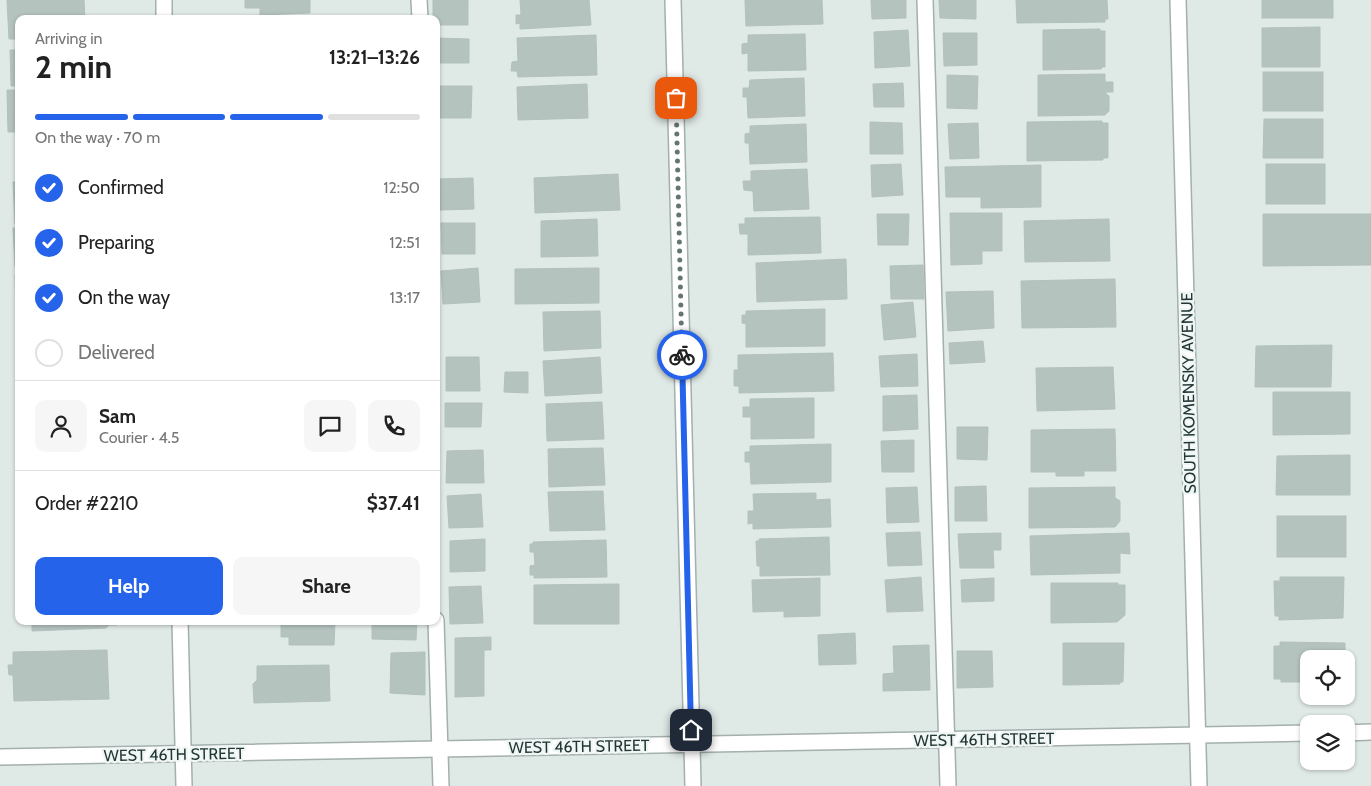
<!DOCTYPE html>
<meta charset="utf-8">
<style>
:root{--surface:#fff;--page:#f6f6f6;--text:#222;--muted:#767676;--line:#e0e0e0;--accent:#2563eb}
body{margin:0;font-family:Cabin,sans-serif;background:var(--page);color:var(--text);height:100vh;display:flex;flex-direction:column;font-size:19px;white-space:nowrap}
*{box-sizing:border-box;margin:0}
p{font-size:16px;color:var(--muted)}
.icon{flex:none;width:28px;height:28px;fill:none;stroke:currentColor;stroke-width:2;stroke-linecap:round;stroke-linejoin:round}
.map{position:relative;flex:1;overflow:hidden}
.drawer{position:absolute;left:15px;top:15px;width:425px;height:610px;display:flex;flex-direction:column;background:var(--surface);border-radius:10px;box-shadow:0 1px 4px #0004}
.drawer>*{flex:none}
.tools{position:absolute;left:1300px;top:650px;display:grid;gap:10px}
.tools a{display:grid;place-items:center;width:55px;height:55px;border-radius:10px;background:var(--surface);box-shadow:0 1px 4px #0004;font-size:25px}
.pin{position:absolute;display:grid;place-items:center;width:42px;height:42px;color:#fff;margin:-21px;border-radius:10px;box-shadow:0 2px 8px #0006}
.courier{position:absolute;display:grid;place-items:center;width:50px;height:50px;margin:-25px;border:4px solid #2563eb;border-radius:50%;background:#fff;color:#222;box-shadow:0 1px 6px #0007}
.summary em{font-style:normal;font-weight:800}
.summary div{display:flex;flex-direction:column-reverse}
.summary{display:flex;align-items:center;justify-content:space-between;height:85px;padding:0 20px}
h1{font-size:32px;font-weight:800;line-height:38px}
.bar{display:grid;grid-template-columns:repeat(4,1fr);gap:8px 5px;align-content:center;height:60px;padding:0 20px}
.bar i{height:6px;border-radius:4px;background:var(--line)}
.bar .current{background:var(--accent)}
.bar p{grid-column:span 4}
.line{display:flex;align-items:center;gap:12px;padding:0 20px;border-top:1px solid var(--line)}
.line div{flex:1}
.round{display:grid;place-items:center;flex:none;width:52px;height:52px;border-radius:10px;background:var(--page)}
ol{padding:0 20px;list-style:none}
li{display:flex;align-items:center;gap:15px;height:55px}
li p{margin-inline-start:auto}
li .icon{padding:5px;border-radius:50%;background:var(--accent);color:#fff;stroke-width:4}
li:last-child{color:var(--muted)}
li i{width:28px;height:28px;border:2px solid var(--line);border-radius:50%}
.primary-button{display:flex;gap:10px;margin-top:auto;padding:10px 20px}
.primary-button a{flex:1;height:58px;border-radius:10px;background:var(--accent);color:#fff;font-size:20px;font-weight:800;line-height:58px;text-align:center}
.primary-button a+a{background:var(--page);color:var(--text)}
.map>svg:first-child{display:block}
.building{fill:#b5c3bf;stroke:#b2c1be}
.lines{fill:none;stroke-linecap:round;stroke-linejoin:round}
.service-casing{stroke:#a3b0ad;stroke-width:18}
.minor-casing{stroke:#a3b0ad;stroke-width:18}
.service{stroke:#fff;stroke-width:15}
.minor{stroke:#fff;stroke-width:15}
.done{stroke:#647573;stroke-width:5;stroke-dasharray:0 9}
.route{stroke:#2563eb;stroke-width:6}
.labels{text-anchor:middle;stroke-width:4.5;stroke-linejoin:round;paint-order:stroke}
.street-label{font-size:16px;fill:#223735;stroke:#eff6f4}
</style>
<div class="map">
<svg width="1371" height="786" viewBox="0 0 1371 786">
<rect width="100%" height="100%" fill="#dfe9e6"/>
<g class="building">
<path d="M7,0H84L85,19H19V39H9Z"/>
<path d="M245,0H310V13L260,15V8H245Z"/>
<path d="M433,0H468V25H436V19H433Z"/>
<path d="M520,0H589L591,25L520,29V23L516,24V15H521Z"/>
<path d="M745,0H822L823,24L746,26Z"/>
<path d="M871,0H906V18L872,19Z"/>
<path d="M939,0H976V19L940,18Z"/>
<path d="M1016,0H1107L1108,19H1105V22L1017,23Z"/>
<rect x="1262" y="0" width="71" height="18"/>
<path d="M1320,27V67H1262V28Z"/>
<path d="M1100,29V31H1105V67H1102L1101,69L1043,70V30Z"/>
<path d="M908,30L910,66L875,68L874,32Z"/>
<path d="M943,33H977V65L944,66Z"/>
<path d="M805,34L806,70L748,71V53L742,54V44L748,43V35Z"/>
<path d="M596,35L597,75L518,77L517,71H511L512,62L518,61L517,38Z"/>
<path d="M436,38L469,39V63H436Z"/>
<path d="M10,50H19V86H11Z"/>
<rect x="1263" y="72" width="60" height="39"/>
<path d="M1105,74V82H1113V92H1106V94L1109,96V111L1105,115L1038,116V75Z"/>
<path d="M947,75L978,76L977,109L947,108Z"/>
<path d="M804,78L805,116L748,118L747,97H743V88H749L750,80Z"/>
<path d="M903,83L904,107H874L873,84Z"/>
<path d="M587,84L588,118L518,120L517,87Z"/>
<path d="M436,86H472L471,118H436Z"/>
<path d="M7,90H19V132H8Z"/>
<path d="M1264,119H1323V158H1263Z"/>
<path d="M1102,121V123H1108V158H1103V160L1027,161V122Z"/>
<path d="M870,122L902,123L903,154H870Z"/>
<path d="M978,123L979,158L950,159L948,124Z"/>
<path d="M806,124L807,162L750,164L749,143H745V134L750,133V126Z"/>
<path d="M901,164L903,195L872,197L871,165Z"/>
<rect x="1266" y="164" width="59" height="40"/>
<path d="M1041,165V207L981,208V197H946L945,167Z"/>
<path d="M807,169L809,209L754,211L753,191L744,190L743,181H751V171Z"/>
<path d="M618,174L620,210L535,213L534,178Z"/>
<path d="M473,178L474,209L440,210L439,179Z"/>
<path d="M13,182H19V224H15Z"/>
<path d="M950,213H1002V251H982V264L951,265Z"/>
<path d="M877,214H909L908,245H878Z"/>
<path d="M1263,214H1371V265L1263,266Z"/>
<path d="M820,217L821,253L748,255V234H740L739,224H745V218Z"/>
<path d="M597,219L598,256L541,257V221Z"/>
<path d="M1109,219L1110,261L1025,262L1024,221Z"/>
<path d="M441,223H475V254H442Z"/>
<path d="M13,228H19V267H15Z"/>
<path d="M846,259L847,299L757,302L756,263Z"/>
<path d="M923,265L924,299H891L890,266Z"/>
<path d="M478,268L480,302L443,304L441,271Z"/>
<path d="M599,268V303L515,304V269Z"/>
<path d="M15,275H19V314H16Z"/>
<path d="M1115,279L1116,327L1022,328L1021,281Z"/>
<path d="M993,291L994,328L948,331L946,292Z"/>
<path d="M913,302L916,337L884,340L881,305Z"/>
<path d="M825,309V346L746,347V324L742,323V315H746V311Z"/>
<path d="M600,311L601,348L544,351L543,312Z"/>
<path d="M17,319H19L18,361Z"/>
<path d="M983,341L985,362L950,364L949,343Z"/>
<path d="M1332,345L1331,387H1255L1256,346Z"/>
<path d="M833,353L834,391L739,393V386H734V370H738V355Z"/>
<path d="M917,354L918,386L881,387L879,356Z"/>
<path d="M446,357H479L480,391H446Z"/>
<path d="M600,357L602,393L545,396L543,361Z"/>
<path d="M17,367H19V406H18Z"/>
<path d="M1113,367L1115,409L1037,411L1036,368Z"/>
<path d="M505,372H528V393L504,392Z"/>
<path d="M1273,392H1350V434L1273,435Z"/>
<path d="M917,395L918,429L883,431V396Z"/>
<path d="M814,398V438L751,439V417H743V407H750V399Z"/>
<path d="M602,402L604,439L547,441L546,404Z"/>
<path d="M445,403H482L481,427H445Z"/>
<path d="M957,427H988L987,460L957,459Z"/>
<path d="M1115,429L1116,471H1084V476H1056V472H1031V430Z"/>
<path d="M914,440V472H882L881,441Z"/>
<path d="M831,444V482L751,484L750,462H745V452H750V446Z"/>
<path d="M603,448L605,485L549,487L548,449Z"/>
<path d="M483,450L484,483H446L447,451Z"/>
<path d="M1350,455V495H1276L1277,456Z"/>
<path d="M986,486L987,521H955V487Z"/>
<path d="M917,487L919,522L887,523L886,488Z"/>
<path d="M1115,487V498L1120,501V521L1115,527L1029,528V488Z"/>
<path d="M603,491L605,530L550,531L548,492Z"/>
<path d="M816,493V500L830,499L831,527L753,529V523L748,524V511H754L753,494Z"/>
<path d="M481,494L483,527L449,528L447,496Z"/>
<rect x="1277" y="516" width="69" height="41"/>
<path d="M920,532L922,565L888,566L886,533Z"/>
<path d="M1001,533V550H993L994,568H960L958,534Z"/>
<path d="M1129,533L1130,554L1120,553V573L1031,575L1030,536Z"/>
<path d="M829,537L830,575L760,576V566H757L756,541H759V539Z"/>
<path d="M485,539V571L450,572V541Z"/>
<path d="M606,540L607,577L534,578V575H530V566L535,565L534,552H530V544H533V542Z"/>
<path d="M921,577L923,611L887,612L885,580Z"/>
<path d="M1280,577H1344L1343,618L1279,620V616H1275L1274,581H1280Z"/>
<path d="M820,578V616L784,617V611L753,612L752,580Z"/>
<path d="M994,578V601L962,602L961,580Z"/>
<path d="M1051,583H1118V585H1125V615L1117,622L1051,623Z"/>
<path d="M619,584V624H534V585Z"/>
<path d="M481,586L483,623L450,624L449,587Z"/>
<path d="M32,621H117V625H109L106,628L32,631Z"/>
<path d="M281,621H335L334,645H289V637H281Z"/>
<path d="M372,621H417L416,640L372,639Z"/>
<path d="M855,633L856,664L819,665L818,635Z"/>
<path d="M491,637V650H484V696L455,697V638Z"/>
<path d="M1280,642L1345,643V659H1309V682H1281V679H1274V646H1280Z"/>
<path d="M1063,643H1124L1123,682H1120V684L1063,685Z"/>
<path d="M929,645L930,690L883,691V674L894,673L893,646Z"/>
<path d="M107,650L109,699L14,701L13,675H9L8,665H13V652Z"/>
<path d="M957,651H992L993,687L957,688Z"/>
<path d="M425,652V695L390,693L391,653Z"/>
<path d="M329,665L330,701L254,703L253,684L257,680V666Z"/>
</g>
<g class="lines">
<defs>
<g id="service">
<path d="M419,0L420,19"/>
<path d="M925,0L948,786"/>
<path d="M436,620L441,786"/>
</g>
<g id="minor">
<path d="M164,0V19"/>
<path d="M673,0L693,786"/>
<path d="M1178,0L1199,786"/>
<path d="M180,621L184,786"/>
<path d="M1346,733L1371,732"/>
<path d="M0,757L1309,733"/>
</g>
</defs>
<use href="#service" class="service-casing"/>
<use href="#minor" class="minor-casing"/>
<use href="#service" class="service"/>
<use href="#minor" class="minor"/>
</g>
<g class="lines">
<path class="done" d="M676,98L682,355"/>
<path class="route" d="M682,355L691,730"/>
</g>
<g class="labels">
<g class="street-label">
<text transform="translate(1188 393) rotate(-91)" y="6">SOUTH KOMENSKY AVENUE</text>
<text transform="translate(984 739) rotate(-1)" y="6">WEST 46TH STREET</text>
<text transform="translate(579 746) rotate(-1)" y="6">WEST 46TH STREET</text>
<text transform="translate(174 754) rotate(-1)" y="6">WEST 46TH STREET</text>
</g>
</g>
</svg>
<div class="tools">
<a><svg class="icon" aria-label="locate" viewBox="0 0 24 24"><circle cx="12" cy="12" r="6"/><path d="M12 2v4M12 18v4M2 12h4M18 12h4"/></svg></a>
<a><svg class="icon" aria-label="layers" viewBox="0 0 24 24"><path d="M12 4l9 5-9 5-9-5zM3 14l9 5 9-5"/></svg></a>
</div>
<div class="pin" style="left:676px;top:98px;background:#ea580c"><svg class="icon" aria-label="bag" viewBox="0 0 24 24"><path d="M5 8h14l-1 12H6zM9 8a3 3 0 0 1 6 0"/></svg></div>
<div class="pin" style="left:691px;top:730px;background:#1f2937"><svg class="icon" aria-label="home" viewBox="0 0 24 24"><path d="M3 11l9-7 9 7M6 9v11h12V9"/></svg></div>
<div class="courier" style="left:682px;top:355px"><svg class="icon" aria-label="bike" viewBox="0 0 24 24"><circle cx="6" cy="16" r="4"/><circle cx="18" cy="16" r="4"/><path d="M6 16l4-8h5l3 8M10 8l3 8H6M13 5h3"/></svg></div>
<section class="drawer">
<div class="summary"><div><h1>2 min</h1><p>Arriving in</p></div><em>13:21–13:26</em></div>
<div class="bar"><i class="current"></i><i class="current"></i><i class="current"></i><i></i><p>On the way · 70 m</p></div>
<ol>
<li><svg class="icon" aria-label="check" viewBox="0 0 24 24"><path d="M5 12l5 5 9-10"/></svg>Confirmed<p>12:50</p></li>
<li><svg class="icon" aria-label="check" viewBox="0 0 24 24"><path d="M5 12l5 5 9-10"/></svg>Preparing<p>12:51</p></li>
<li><svg class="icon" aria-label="check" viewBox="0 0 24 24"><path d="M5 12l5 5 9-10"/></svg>On the way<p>13:17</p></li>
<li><i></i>Delivered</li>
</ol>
<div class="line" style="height:90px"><a class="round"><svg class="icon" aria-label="person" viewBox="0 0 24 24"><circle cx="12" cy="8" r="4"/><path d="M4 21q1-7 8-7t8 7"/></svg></a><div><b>Sam</b><p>Courier · 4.5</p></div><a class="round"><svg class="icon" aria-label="chat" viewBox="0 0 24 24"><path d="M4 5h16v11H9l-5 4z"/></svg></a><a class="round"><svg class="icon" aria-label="phone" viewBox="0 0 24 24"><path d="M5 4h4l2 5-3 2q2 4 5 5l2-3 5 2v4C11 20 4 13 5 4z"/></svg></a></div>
<div class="line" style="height:65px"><div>Order #2210</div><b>$37.41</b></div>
<div class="primary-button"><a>Help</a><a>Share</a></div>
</section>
</div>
